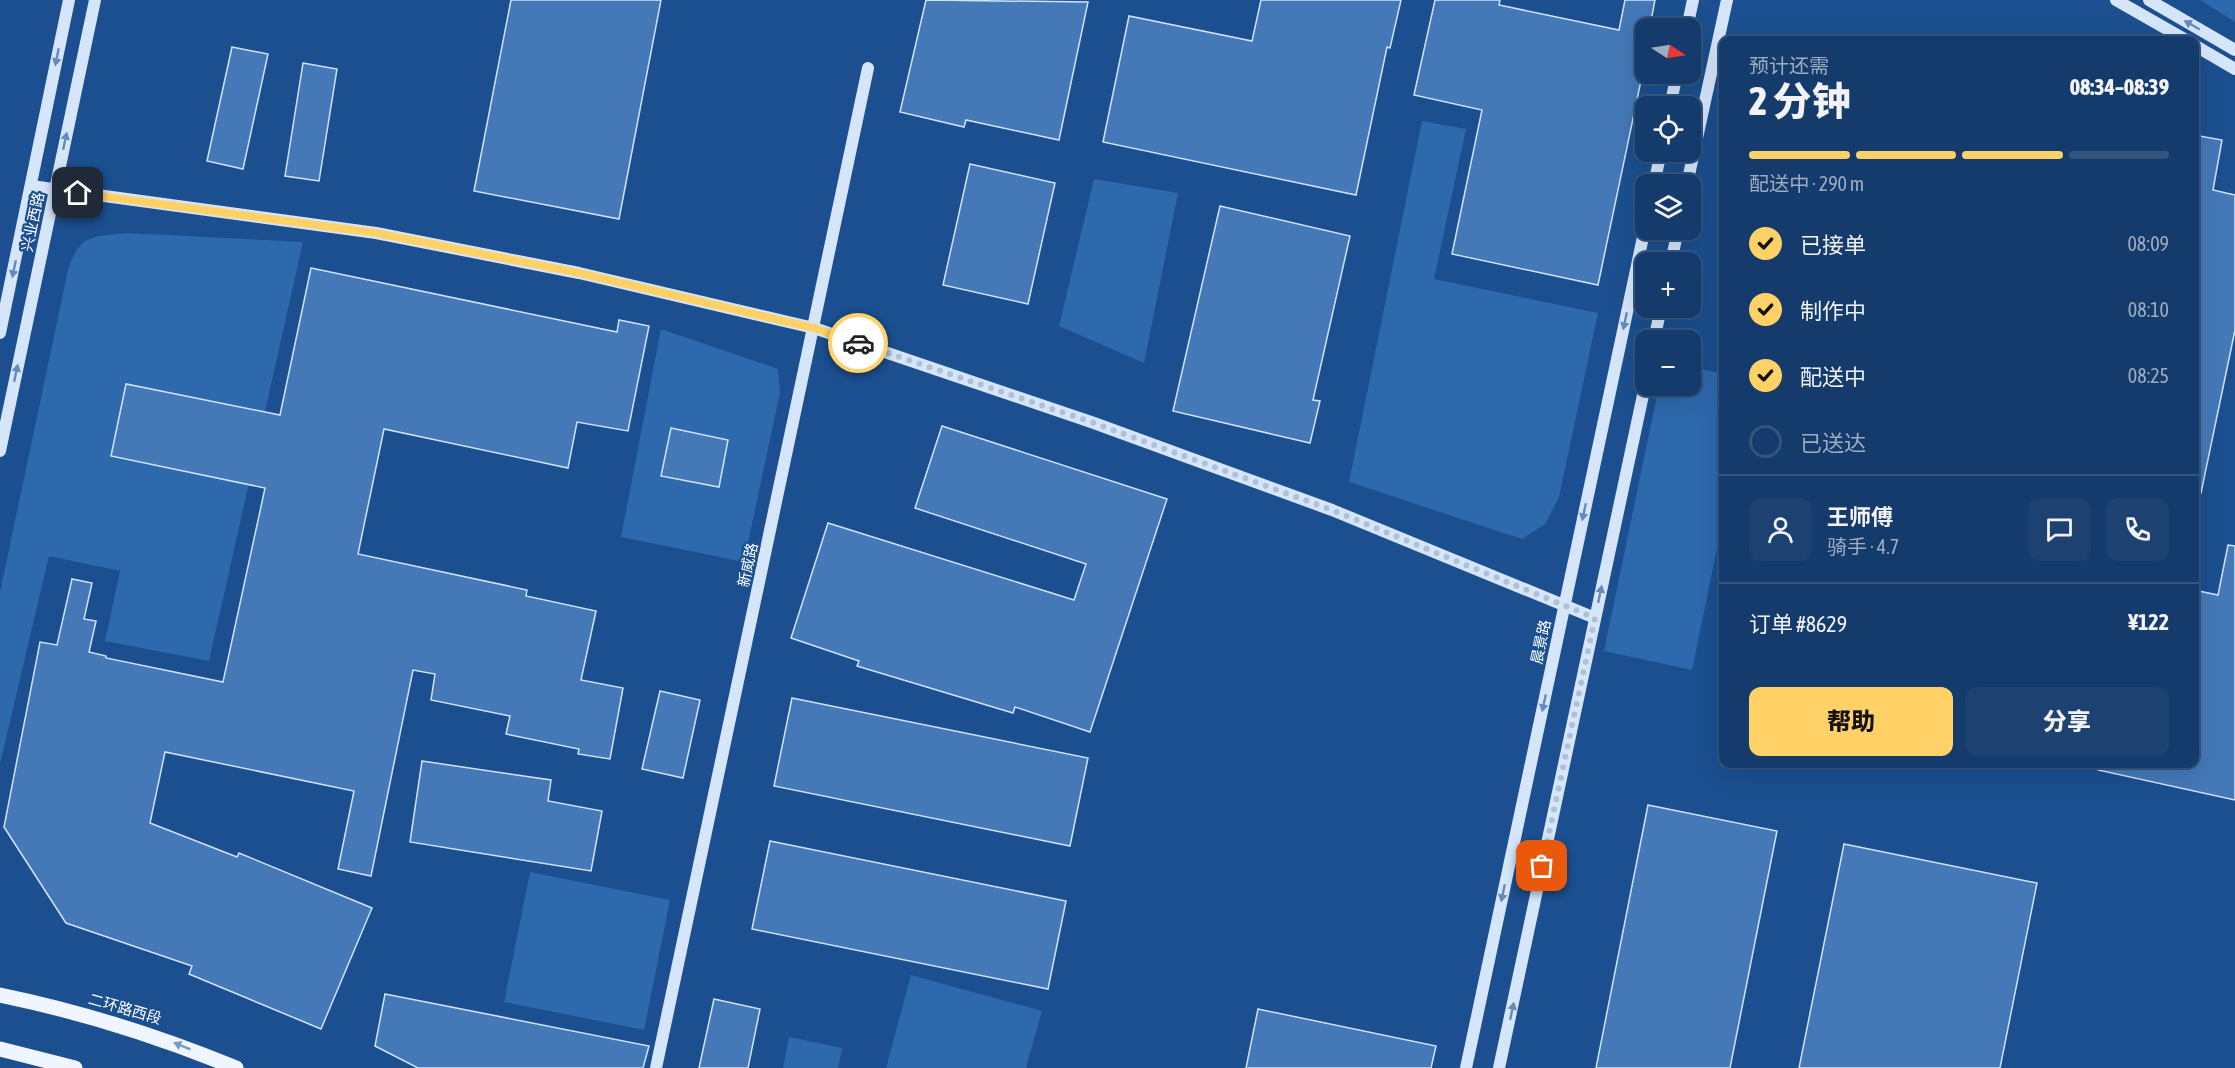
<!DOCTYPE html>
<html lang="zh">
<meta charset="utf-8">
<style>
:root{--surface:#143b6b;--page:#1d4271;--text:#f1f3f6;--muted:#9dadc1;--line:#33557e;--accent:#ffd166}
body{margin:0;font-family:"Asap Condensed","Noto Sans SC",sans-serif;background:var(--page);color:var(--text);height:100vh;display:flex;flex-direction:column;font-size:22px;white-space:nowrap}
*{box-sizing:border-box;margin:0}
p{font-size:20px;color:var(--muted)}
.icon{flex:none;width:33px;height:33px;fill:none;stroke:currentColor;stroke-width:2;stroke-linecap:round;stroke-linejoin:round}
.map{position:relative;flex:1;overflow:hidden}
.panel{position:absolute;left:1719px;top:36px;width:480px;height:732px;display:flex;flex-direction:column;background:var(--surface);border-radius:12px;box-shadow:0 6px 24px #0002,0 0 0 2px var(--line)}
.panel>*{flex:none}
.needle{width:39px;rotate:102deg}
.tools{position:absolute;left:1635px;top:18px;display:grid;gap:12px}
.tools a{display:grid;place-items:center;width:66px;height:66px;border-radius:12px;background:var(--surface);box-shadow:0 6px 24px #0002,0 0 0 2px var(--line);font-size:30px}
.pin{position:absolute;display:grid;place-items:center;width:51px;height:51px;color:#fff;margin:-26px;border-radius:12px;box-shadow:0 3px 9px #0006}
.courier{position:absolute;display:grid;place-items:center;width:60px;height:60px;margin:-30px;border:4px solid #ffd166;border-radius:50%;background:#fff;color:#222;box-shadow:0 2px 8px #0007}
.summary em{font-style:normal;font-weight:800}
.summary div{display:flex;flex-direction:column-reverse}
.summary{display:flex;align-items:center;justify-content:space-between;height:102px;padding:0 30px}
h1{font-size:39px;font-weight:800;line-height:45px}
.bar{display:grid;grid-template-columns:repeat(4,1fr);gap:9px 6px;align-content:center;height:72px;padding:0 30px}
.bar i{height:8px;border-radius:4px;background:var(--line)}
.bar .selected{background:var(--accent)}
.bar p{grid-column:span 4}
.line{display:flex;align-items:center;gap:15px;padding:0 30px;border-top:2px solid var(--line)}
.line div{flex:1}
.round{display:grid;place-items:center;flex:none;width:63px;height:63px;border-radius:12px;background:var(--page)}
ol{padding:0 30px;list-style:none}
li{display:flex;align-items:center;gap:18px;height:66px}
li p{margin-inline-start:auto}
li .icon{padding:6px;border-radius:50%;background:var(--accent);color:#111;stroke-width:4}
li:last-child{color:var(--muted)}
li i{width:33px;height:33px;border:3px solid var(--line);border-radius:50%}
.action{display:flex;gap:12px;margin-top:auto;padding:12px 30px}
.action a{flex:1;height:69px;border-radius:12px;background:var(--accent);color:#111;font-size:24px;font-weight:800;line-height:69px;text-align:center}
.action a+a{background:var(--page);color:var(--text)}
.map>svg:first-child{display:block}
.green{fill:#2e69ad}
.building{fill:#4478b7;stroke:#cfe3fa;stroke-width:1.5}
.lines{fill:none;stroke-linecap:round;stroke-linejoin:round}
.secondary{stroke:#d6e6fa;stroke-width:12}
.primary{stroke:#f0f6ff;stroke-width:15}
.oneway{fill:#668bba}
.oneway2{fill:#7b9ac1}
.done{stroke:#afc1d8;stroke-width:6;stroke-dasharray:0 10.8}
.route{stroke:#ffd166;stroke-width:8}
.labels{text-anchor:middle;stroke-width:4.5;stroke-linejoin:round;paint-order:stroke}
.street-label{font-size:15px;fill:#fff;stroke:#1b4f8f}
</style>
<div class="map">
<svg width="2235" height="1068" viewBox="0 0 2235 1068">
<rect width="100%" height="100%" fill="#1b4f8f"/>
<g class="green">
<path d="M2200,0H2235V22Z"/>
<path d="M1422,121L1466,129L1434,279L1598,313L1559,497L1545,524L1522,539L1349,482Z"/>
<path d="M1094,179L1178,193L1144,363L1059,326Z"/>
<path d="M127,233L303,242L209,661L105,641L120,571L49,556L0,764V592L68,270C80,233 93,237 127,233Z"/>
<path d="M661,329L778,369L780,392L744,562L621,537Z"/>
<path d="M1691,367L1724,374L1723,519L1692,670L1604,651L1659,386H1690Z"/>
<path d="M530,872L670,900L644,1030L504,1002Z"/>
<path d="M911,975L1042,1011L1026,1068H886Z"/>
<path d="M789,1037L842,1048L838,1068H783Z"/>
</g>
<g class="building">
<path d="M511,0H661L619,219L474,191Z"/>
<path d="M926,0L1088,2L1059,140L966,120L964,127L900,112Z"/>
<path d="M1261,0H1401L1390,48L1387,47L1356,195L1103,142L1129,16L1252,41Z"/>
<path d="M1435,0H1500L1499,5L1619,30L1625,0H1655L1650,26L1646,25V57L1598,285L1452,254L1482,110L1414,95Z"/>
<path d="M232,47L268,54L243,169L207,161Z"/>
<path d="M303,63L337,69L319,181L285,176Z"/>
<path d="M2194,135L2222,140L2213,190L2235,195V330L2201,493L2194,492Z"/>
<path d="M970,164L1055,183L1028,304L943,285Z"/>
<path d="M1220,206L1350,236L1313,400L1320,401L1310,443L1173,411Z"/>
<path d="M311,268L617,332L619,320L649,326L628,431L577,422L568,468L384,429L358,554L527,590L526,596L596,611L581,680L623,688L610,759L578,754L579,749L506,734L510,716L431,700L435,674L413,670L371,876L338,869L354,791L165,752L150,823L237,857L239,853L372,908L321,1029L189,974L192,966L66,923L4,827L40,642L57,645L72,579L92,583L84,619L96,621L89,652L106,656V658L223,682L265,488L111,456L126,384L280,415Z"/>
<path d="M942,426L1167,499L1090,732L1015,707L1013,713L857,666L859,661L791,638L828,523L1074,600L1086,564L915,508Z"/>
<path d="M671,428L728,440L719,487L661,476Z"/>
<path d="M2228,545L2235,546V800L2098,770L2099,764H2194V590L2218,595Z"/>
<path d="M660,691L700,700L683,778L642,769Z"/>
<path d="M792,698L1088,758L1070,846L774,786Z"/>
<path d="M422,761L551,780L548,801L602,811L591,871L410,842Z"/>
<path d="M1648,805L1777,831L1730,1068H1596Z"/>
<path d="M770,841L1066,901L1048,989L752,929Z"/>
<path d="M1844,844L2037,883L2000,1068H1799Z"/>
<path d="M385,994L649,1046L643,1068H418L375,1046Z"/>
<path d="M714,999L760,1009L748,1068H699Z"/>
<path d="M1258,1009L1436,1046L1431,1068H1246Z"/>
</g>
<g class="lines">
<g class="secondary">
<path d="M2116,0L2186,40"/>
<path d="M2149,0L2235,50"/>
<path d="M1687,28L1693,0"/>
<path d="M2194,45L2235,69"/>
<path d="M1670,106L1677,74"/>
<path d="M1654,184L1661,152"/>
<path d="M1687,184L1727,0"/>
<path d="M31,186L376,233L579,273L814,328L1094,423L1332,510L1595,618"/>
<path d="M1671,262L1678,230"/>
<path d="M0,333L69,0"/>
<path d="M1654,340L1661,308"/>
<path d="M0,451L95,0"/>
<path d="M656,1068L868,68"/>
<path d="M1466,1068L1646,223"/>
<path d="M1499,1068L1646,381"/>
</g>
<g class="primary">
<path d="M0,995C83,1012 158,1036 236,1068"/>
<path d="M0,1049L75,1068"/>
</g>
</g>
<defs><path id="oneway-solid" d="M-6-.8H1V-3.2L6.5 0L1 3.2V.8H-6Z" transform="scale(1.5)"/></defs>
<g class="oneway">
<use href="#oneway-solid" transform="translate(2192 25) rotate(-150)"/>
<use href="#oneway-solid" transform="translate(57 57) rotate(101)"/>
<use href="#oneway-solid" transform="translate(65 141) rotate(-78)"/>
<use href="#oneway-solid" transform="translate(14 269) rotate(102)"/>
<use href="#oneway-solid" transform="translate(1625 321) rotate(102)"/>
<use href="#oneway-solid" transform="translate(16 373) rotate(-78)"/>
<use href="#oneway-solid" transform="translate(1584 512) rotate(102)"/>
<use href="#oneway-solid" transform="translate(1600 594) rotate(-78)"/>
<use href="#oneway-solid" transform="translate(1544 703) rotate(102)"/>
<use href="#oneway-solid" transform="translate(1503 893) rotate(102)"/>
<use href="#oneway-solid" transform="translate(1512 1011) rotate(-78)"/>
</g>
<use class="oneway2" href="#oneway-solid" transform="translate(182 1046) rotate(-158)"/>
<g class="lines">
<path class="done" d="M858,343L1094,423L1332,510L1595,618L1542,866"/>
<path class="route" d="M78,193L376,233L579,273L814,328L858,343"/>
</g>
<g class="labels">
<g class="street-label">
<text transform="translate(33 222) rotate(-78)" y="5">兴业西路</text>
<text transform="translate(748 565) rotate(-78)" y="5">新威路</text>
<text transform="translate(1541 642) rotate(-78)" y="5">晨景路</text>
<text transform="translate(125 1009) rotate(16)" y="5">二环路西段</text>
</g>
</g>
</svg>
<div class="tools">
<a><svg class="needle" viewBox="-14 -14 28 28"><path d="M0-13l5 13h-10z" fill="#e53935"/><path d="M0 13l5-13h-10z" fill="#9dadc1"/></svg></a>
<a><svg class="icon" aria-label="locate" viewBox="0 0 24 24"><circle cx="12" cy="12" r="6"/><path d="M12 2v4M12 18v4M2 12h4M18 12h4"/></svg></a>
<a><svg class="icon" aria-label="layers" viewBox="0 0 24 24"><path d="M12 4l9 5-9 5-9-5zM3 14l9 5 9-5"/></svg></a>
<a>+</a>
<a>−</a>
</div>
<div class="pin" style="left:1542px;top:866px;background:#ea580c"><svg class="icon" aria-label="bag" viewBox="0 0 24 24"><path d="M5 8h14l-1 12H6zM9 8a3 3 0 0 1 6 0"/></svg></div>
<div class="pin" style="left:78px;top:193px;background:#1f2937"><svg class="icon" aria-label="home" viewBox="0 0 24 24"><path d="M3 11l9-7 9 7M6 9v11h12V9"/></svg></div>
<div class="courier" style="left:858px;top:343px"><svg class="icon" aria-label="car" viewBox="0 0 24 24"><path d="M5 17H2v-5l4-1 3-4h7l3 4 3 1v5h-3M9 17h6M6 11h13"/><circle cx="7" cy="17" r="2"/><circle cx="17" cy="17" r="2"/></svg></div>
<section class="panel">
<div class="summary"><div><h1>2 分钟</h1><p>预计还需</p></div><em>08:34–08:39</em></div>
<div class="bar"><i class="selected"></i><i class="selected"></i><i class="selected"></i><i></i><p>配送中 · 290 m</p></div>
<ol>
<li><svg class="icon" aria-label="check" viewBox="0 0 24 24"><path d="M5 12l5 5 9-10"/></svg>已接单<p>08:09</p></li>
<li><svg class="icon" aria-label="check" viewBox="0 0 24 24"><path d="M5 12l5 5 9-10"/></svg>制作中<p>08:10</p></li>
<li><svg class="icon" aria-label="check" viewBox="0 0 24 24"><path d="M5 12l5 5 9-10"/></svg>配送中<p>08:25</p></li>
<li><i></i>已送达</li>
</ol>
<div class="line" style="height:108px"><a class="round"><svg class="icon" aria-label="person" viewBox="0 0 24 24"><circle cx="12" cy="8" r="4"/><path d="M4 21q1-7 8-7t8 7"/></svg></a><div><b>王师傅</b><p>骑手 · 4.7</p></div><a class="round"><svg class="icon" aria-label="chat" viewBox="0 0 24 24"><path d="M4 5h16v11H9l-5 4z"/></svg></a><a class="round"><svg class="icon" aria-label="phone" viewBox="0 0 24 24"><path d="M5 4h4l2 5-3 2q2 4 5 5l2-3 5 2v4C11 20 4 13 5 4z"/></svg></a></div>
<div class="line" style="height:78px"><div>订单 #8629</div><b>¥122</b></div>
<div class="action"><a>帮助</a><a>分享</a></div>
</section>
</div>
